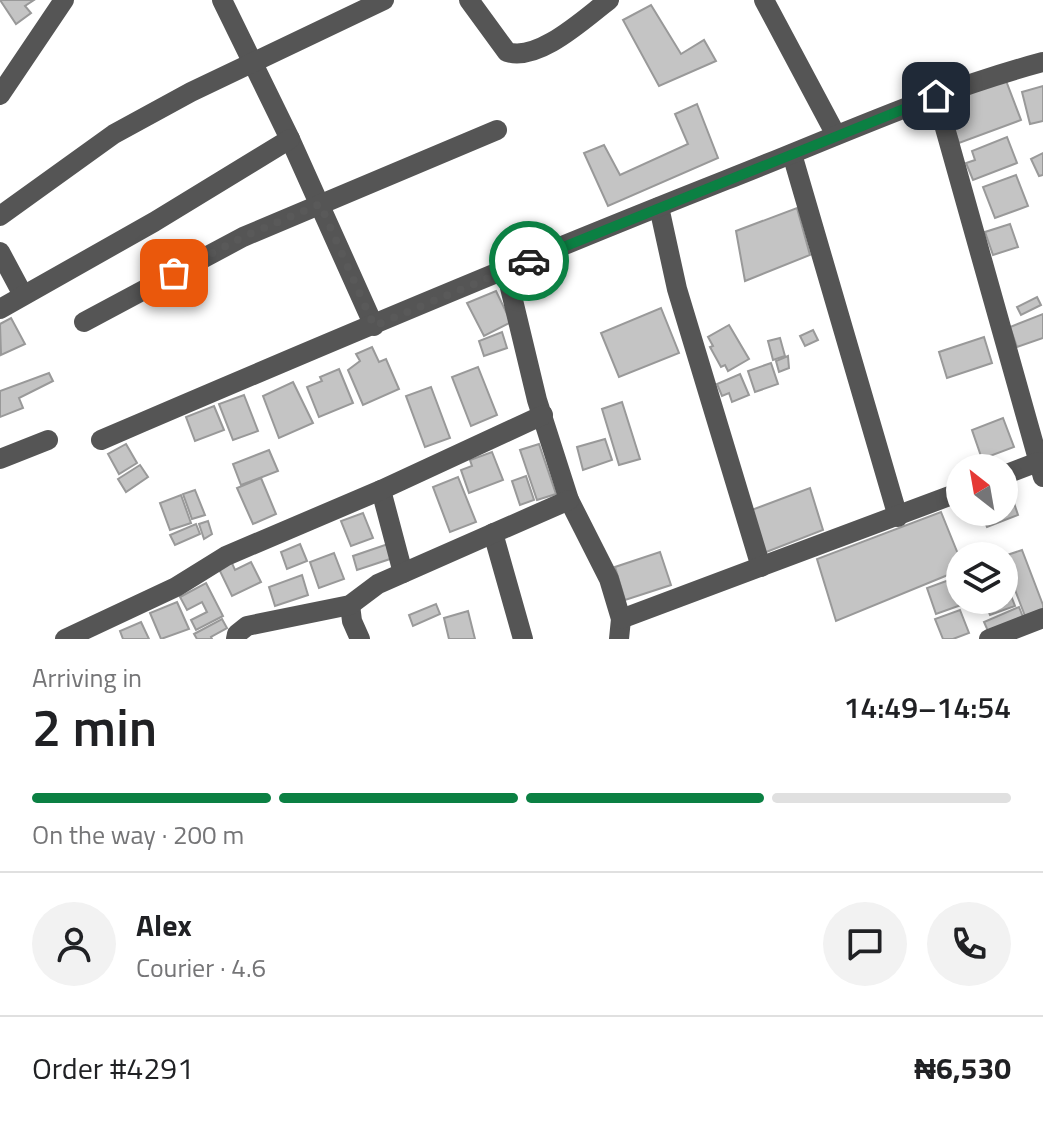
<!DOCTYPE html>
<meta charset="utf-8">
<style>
:root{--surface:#fff;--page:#f2f2f2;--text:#202124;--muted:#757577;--line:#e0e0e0;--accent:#0b8043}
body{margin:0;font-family:"Titillium Web",sans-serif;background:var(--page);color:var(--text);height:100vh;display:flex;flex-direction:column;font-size:30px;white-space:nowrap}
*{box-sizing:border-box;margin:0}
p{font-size:26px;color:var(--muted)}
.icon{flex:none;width:44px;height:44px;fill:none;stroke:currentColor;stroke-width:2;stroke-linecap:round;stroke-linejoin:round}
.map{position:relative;height:639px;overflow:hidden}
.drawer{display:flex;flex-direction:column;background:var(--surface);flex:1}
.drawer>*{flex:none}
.needle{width:52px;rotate:329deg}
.fabs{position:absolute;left:946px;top:454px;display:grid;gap:16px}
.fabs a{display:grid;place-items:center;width:72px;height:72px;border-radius:50%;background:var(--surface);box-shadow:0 4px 12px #0003;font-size:40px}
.pin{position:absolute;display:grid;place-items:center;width:68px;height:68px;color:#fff;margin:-34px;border-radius:16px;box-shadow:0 4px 12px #0006}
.courier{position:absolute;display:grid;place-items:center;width:80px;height:80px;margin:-40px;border:6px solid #0b8043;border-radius:50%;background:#fff;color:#222;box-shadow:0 2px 10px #0007}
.overview em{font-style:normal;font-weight:600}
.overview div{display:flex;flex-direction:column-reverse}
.overview{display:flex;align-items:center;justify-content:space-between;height:136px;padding:0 32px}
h1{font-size:52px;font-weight:600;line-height:60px}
.bar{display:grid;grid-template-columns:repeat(4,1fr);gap:12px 8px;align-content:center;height:96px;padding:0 32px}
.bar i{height:10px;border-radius:6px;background:var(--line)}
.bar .on{background:var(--accent)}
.bar p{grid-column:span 4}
.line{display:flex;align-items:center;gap:20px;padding:0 32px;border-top:2px solid var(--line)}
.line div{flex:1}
.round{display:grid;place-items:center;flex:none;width:84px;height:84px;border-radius:42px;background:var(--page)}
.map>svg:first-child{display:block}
.building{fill:#c4c4c4;stroke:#999;stroke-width:2}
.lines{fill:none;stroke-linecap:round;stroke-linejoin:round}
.minor{stroke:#555;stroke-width:20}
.done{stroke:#595959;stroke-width:8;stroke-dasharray:0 14.4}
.route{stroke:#0b8043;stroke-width:10}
</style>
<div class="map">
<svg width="1043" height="639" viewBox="0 0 1043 639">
<rect width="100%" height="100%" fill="#fff"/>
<g class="building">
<path d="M0,0H34L25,6L31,13L16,24Z"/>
<path d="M651,5L681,54L704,40L716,61L659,86L623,20Z"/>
<path d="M1005,78L1021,120L959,143L944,102Z"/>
<path d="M1043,86V121L1030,124L1022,92Z"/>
<path d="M697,104L718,158L608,206L584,153L604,145L620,175L688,144L675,114Z"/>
<path d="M1007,137L1017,163L973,180L966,163L975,160L972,151Z"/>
<path d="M1043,153V175L1039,176L1031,159Z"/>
<path d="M1016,175L1028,206L995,218L983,187Z"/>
<path d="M797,208L810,255L745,281L736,231Z"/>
<path d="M1010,224L1018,247L993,255L985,232Z"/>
<path d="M496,291L511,322L484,336L467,303Z"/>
<path d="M1037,297L1041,305L1021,315L1017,307Z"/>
<path d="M661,308L679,353L619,377L601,333Z"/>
<path d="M1043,314V338L1017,347L1010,327Z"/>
<path d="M11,318L25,344L1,355L0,324Z"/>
<path d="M729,325L749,359L728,371L725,365L721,367L710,347L713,346L708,337Z"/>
<path d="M813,330L818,340L805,346L800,336Z"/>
<path d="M502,332L507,348L484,356L479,341Z"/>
<path d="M984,337L992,363L947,378L939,352Z"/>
<path d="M780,338L785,356L773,360L768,341Z"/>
<path d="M372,347L379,362L386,359L399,389L363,405L348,370L360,361L356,354Z"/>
<path d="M788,356L789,368L779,372L776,361Z"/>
<path d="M771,363L778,384L755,392L748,371Z"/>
<path d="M478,367L497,415L471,426L452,377Z"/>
<path d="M339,369L353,403L319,417L307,387L322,381L320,377Z"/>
<path d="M49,373L53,381L19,398L23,408L0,417V391Z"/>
<path d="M740,374L749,395L732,402L729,393L722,396L717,384Z"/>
<path d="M293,382L313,423L279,438L263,396Z"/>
<path d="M431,387L450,438L425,447L406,396Z"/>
<path d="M244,395L258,431L233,440L219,404Z"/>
<path d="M622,402L640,459L619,465L602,409Z"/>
<path d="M214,406L224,430L195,441L186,417Z"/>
<path d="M1003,418L1014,447L982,459L972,430Z"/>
<path d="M605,439L612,460L583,470L577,447Z"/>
<path d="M126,444L137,463L119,474L108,454Z"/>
<path d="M539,444L556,494L537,500L520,450Z"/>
<path d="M269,450L278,471L241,485L233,464Z"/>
<path d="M492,452L503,480L469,493L461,470L472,466L470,460Z"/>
<path d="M140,465L148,477L126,492L118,479Z"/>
<path d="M526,476L534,500L520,505L512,481Z"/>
<path d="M458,477L476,522L450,532L433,487Z"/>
<path d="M261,478L276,514L253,524L237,488Z"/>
<path d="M810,488L823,530L761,554L749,511Z"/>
<path d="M195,490L205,515L192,519L183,494Z"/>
<path d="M1011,494L1018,515L987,527L981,512H1004V496Z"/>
<path d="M181,495L191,523L170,530L160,503Z"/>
<path d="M941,512L960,559V570L836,621L817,559Z"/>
<path d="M363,513L373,538L351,546L341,521Z"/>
<path d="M208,521L212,534L204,539L199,524Z"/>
<path d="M196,524L200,534L175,545L170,535Z"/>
<path d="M300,544L307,561L287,569L281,552Z"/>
<path d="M388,544L393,558L357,570L353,556Z"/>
<path d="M1022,550L1043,605V609L1025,616L1004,561V556Z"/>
<path d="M660,552L671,585L625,600L615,567Z"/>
<path d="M334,553L344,579L319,588L310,562Z"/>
<path d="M231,561L235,570L251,562L261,582L232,596L218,567Z"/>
<path d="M302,575L308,595L275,606L269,587Z"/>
<path d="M960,576V600H975L936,614L927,588Z"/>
<path d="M1004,578L1015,606L990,615L984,600H1004Z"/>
<path d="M206,583L223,616L196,630L191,620L207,612L202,602L187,610L180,597Z"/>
<path d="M177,602L189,629L161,639L150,613Z"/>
<path d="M436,604L440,614L413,626L409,615Z"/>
<path d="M1019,607L1023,617L988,631L984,622Z"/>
<path d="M960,610L969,633L953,639H943L935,619Z"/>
<path d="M468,611L475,639H449L444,618Z"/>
<path d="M222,619L227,628L211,637L212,639H197L194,634Z"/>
<path d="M141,622L149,639H123L120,631Z"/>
</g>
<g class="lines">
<g class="minor">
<path d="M222,0L290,139L374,326"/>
<path d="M469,0L507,52C539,62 585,18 609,0"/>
<path d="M764,0L836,135"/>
<path d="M0,95L64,0"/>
<path d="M936,96L1043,477"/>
<path d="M792,154L898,517"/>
<path d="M659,207L677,289L761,567"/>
<path d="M0,216L114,134L191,92L384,0"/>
<path d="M0,252L23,295"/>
<path d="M506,271L537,400L569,500L609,579L621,619L619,639"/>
<path d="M0,309L154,222L290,139"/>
<path d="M84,322L243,237L497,130"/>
<path d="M101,440C308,351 516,263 726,180C831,139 934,91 1043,62"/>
<path d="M0,459L48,440"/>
<path d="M1004,475L1038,462"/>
<path d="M381,490L403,573"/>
<path d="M493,533L523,639"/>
<path d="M350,605L352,621L360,639"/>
<path d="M621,619L960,492"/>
<path d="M65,639L176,587L226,556L381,490L543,415"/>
<path d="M236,639L237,634L247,626L350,605L378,584L569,500"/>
<path d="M989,639L1043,618"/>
</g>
</g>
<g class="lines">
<path class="done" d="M174,273L243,237L320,204L374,326L529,261"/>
<path class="route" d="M529,261L936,96"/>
</g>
</svg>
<div class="fabs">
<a><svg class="needle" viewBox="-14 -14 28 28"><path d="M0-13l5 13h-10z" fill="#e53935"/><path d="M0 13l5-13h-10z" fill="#757577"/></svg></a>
<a><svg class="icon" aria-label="layers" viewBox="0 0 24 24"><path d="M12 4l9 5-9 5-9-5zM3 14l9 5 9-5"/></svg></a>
</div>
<div class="pin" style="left:174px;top:273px;background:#ea580c"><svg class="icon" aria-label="bag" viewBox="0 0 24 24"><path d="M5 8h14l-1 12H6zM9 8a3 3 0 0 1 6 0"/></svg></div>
<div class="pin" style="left:936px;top:96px;background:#1f2937"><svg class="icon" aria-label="home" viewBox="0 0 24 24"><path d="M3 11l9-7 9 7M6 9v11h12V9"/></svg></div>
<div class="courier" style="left:529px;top:261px"><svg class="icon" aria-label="car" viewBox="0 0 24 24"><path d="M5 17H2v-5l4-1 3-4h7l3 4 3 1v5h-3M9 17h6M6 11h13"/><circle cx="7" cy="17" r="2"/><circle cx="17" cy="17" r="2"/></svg></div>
</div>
<section class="drawer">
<div class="overview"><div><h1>2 min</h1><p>Arriving in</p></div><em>14:49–14:54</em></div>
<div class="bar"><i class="on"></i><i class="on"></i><i class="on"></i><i></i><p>On the way · 200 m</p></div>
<div class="line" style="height:144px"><a class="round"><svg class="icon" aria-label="person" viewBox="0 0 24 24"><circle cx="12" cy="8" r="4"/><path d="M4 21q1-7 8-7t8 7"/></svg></a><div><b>Alex</b><p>Courier · 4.6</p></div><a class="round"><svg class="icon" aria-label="chat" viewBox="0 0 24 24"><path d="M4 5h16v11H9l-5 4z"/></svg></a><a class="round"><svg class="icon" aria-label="phone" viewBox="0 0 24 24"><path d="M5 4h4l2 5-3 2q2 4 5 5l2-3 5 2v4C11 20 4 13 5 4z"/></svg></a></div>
<div class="line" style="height:104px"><div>Order #4291</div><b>₦6,530</b></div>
</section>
